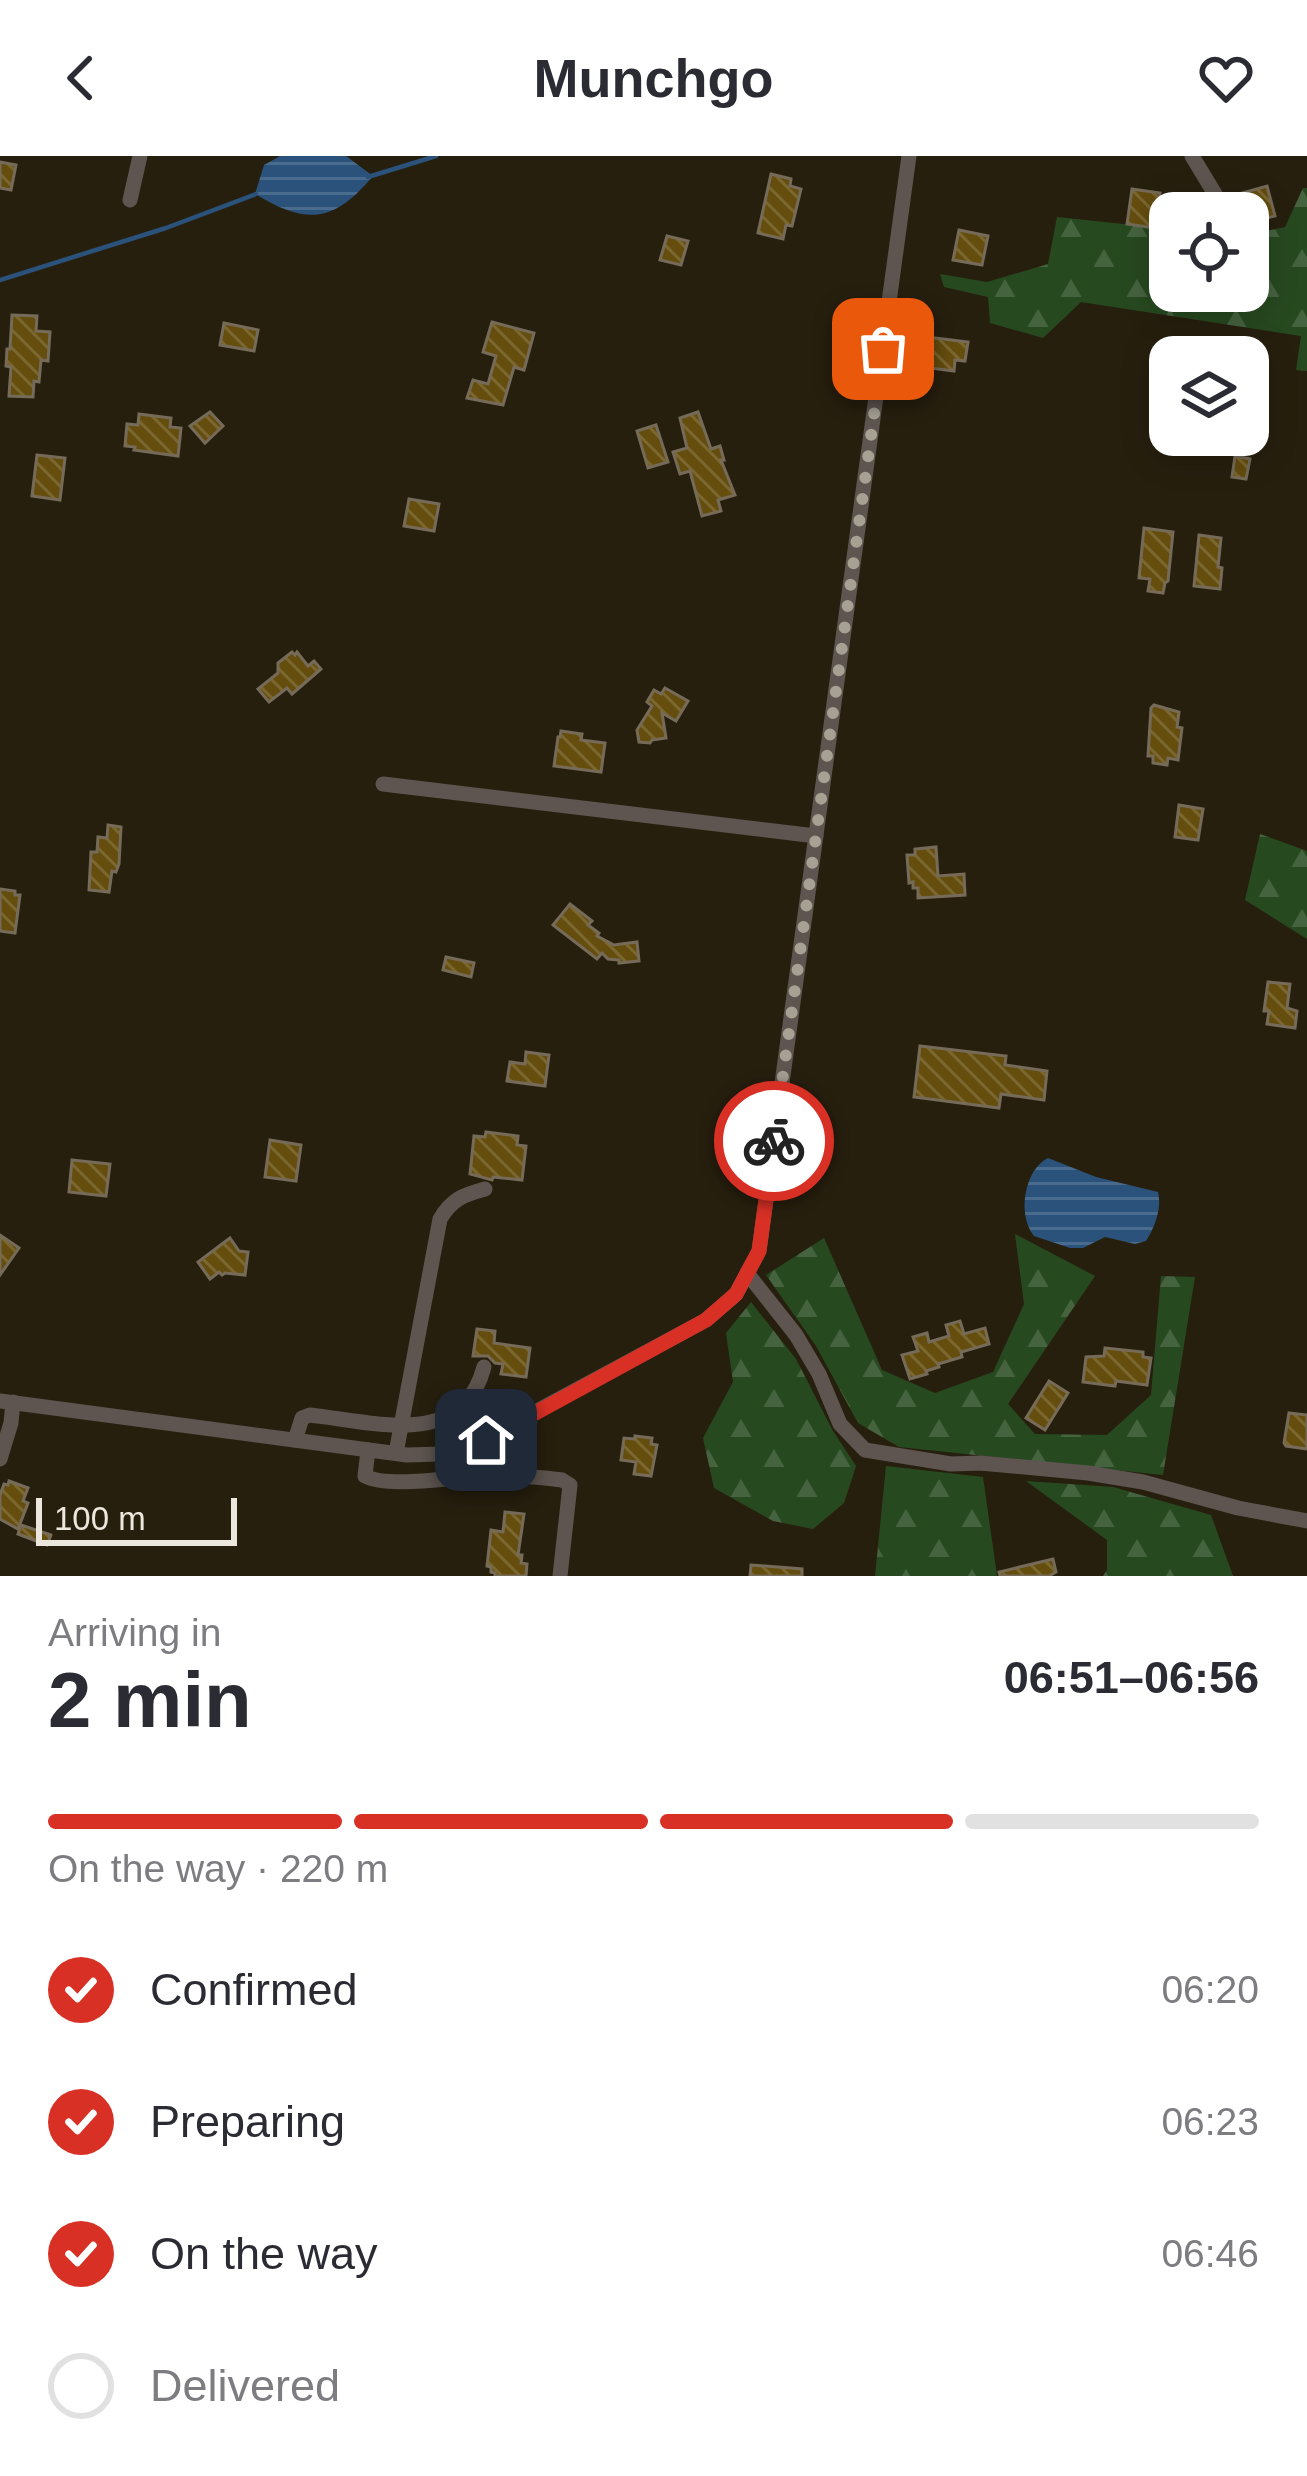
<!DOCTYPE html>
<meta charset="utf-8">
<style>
:root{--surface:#fff;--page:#f2f2f3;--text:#2b2b33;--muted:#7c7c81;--line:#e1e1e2;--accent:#d93025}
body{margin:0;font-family:Helvetica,sans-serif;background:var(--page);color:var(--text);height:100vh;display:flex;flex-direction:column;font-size:45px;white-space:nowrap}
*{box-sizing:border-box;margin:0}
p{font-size:39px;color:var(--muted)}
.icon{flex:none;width:66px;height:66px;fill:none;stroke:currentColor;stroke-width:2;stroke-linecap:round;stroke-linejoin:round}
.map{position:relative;height:1420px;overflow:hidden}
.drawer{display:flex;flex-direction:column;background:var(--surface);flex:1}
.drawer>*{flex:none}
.buttons{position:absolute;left:1149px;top:36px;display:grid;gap:24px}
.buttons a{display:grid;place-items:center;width:120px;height:120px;border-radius:24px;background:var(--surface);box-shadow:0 6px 30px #0003;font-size:60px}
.scale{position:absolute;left:36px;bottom:30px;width:201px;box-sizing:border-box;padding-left:12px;border:6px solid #ece7dc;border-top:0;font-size:33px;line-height:42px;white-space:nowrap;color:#ece7dc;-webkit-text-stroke:9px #271f0e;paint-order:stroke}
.pin{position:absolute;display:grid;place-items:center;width:102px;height:102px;color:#fff;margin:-51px;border-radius:24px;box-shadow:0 6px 18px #0006}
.courier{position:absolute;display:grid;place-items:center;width:120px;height:120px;margin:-60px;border:9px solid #d93025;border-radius:50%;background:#fff;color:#222;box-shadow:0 3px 15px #0007}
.headline em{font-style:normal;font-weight:700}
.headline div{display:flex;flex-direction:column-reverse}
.headline{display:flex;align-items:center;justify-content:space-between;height:204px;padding:0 48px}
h1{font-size:78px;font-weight:700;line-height:90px}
.bar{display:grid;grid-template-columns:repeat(4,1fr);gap:18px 12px;align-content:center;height:144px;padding:0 48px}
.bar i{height:15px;border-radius:9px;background:var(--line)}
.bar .current{background:var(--accent)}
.bar p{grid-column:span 4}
ol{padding:0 48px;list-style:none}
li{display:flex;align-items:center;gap:36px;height:132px}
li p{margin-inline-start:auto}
li .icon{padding:12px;border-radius:50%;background:var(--accent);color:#fff;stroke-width:4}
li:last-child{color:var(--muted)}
li i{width:66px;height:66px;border:6px solid var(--line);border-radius:50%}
header{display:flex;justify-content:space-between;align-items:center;height:156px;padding:0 48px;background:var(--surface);font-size:54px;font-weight:700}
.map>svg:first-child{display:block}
.forest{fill:url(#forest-firs)}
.water{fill:url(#water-rules)}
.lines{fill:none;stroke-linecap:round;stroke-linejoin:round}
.stream{stroke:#2a527b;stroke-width:4.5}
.building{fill:url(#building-back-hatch);stroke:#756b58;stroke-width:3}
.minor{stroke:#5e5550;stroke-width:15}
.done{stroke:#a7a194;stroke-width:12;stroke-dasharray:0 21.6}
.route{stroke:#d93025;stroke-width:15}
</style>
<header><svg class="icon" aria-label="back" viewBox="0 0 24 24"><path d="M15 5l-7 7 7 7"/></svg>Munchgo<svg class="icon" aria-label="heart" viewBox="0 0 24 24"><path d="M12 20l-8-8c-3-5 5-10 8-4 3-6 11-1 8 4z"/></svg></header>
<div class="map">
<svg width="1307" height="1420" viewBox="0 0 1307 1420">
<defs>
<pattern id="forest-firs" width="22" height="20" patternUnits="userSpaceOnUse" patternTransform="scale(3)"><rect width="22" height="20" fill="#274920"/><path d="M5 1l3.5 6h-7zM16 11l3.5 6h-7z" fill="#466340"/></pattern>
<pattern id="water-rules" width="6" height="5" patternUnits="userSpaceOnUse" patternTransform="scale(3)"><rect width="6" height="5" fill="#2a527b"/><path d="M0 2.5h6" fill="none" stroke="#496b8d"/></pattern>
<pattern id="building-back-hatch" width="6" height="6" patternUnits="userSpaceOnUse" patternTransform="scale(3)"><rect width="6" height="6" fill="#654d0e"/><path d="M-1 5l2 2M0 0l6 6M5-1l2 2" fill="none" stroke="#7b6730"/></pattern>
</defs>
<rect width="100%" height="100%" fill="#271f0e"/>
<g class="forest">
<path d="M1303,32H1307V215L1296,214L1301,180L1081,146L1043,182L990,167L988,141L944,131L940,118L987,126L1048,108L1057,61L1170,73V135H1248V79L1285,71Z"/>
<path d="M1260,678L1307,695V783L1245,744Z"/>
<path d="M1015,1078L1095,1120L1008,1248L1035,1278L1107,1279L1151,1239L1161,1120L1195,1121L1163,1319L899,1291L858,1267L816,1190L766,1119L824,1082L882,1214L935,1237L993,1216L1024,1148Z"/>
<path d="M751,1146L796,1203L833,1275L856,1310L844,1347L813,1373L773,1365L714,1332L703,1282L733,1226L726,1177Z"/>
<path d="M886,1310L983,1321L997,1420H875Z"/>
<path d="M1026,1325L1113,1331L1211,1359L1233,1420H1103L1107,1414V1384Z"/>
</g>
<g class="water">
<path d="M280,0H346L373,20C334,66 308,70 255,38L264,9Z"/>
<path d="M1048,1002L1096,1021L1158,1036C1162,1052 1155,1071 1146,1085L1135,1088L1105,1081L1083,1092H1070L1034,1080C1017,1059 1024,1014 1048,1002Z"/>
</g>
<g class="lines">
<g class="stream">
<path d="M368,21L436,0"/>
<path d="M0,124L166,72L256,38"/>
</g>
</g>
<g class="building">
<path d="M0,6L16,9L11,34L0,32Z"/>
<path d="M771,18L791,23L790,30L801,33L792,70L786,69L783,83L758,77Z"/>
<path d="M1267,30L1275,60L1248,67L1242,37Z"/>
<path d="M1132,33L1160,37L1155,72L1127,68Z"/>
<path d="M959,74L988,80L982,109L953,104Z"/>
<path d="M667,80L688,85L681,109L660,104Z"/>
<path d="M12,159L37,160L36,175L50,176L48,205L41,204L39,226L34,225L33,241L9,240L11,211L6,210L7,193H10Z"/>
<path d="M492,166L534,177L524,214L514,211L503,249L467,242L473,224L488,228L496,200L483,196Z"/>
<path d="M224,167L258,174L254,195L220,189Z"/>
<path d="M927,181L968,186L965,205L955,204L954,215L930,212L931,199L924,198Z"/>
<path d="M210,256L223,270L205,287L190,270Z"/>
<path d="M698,256L711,293L720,290L724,304H721L735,339L718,344L721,355L702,360L690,315L680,318L673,296L687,292L680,262Z"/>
<path d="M139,258L171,262L170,271L181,272L178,300L134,294L135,291L125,290L127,268L138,269Z"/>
<path d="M656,269L668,306L648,312L637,275Z"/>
<path d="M37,299L65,302L60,344L32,340Z"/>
<path d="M1235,300L1250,303L1246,323L1232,321Z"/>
<path d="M409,343L439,348L434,375L404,370Z"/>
<path d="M1144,372L1173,376L1168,425L1165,427L1163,437L1148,435L1150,423L1139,422Z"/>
<path d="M1199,379L1221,382L1218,411L1222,412L1220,433L1194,430Z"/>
<path d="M292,496L295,499L297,496L308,510L314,505L321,513L292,538L287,532L269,546L258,533L278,517V507Z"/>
<path d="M665,532L688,545L676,565L662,557L666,582L652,584L650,587L639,586L637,574L652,550L647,546L654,534L661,538Z"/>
<path d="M1154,549L1179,556L1177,571L1182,572L1178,604L1168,602L1167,609L1153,607V600H1148L1151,552Z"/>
<path d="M561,575L582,578L581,584L605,587L601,616L554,610L558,581H560Z"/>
<path d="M1179,649L1203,653L1198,684L1175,681Z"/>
<path d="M108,669L121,671L119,708L116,716L112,715L109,736L89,734L91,696H97L98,681L107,682Z"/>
<path d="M936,691L938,720L964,718L965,739L918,742V732H913V726L909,727L907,699H915V693Z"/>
<path d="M0,733L15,735V739H20L15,777L0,775Z"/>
<path d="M570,748L592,765L588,769L599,777L597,780L614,789L637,786L639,805L619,807V804L608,803L602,797L597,803L553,769Z"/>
<path d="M446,801L474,807L471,821L443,814Z"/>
<path d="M1268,826L1290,828L1287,852L1297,855L1295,872L1267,868L1269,855H1264Z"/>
<path d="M920,890L1006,900L1005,909L1047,915L1044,944L1001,938L999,952L914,941Z"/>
<path d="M526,896L549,899L545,930L507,925L510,906L525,908Z"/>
<path d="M486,976L518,980L517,989L526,990L522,1024L493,1021L492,1024L470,1018L474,980L485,981Z"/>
<path d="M270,984L301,989L296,1025L265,1021Z"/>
<path d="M72,1004L110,1008L106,1040L69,1036Z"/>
<path d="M0,1079L19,1092L0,1119Z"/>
<path d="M230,1082L239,1095L248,1096L245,1119L225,1117L222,1119L219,1116L210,1123L198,1106Z"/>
<path d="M960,1165L964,1178L985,1172L989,1188L961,1196L962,1201L938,1208L939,1211L926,1215L927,1218L910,1223L902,1199L918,1195L913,1181L927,1177L929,1186L949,1180L946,1169Z"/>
<path d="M477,1173L495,1175L494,1187L530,1192L526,1221L501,1218L503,1208L495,1207L488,1200H473Z"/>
<path d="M1105,1192L1143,1196V1201L1151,1202L1147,1229L1116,1225L1115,1230L1083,1226L1086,1201L1104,1200Z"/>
<path d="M1049,1225L1068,1237L1045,1274L1026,1262Z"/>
<path d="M1289,1257L1307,1259V1293L1286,1290L1284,1287Z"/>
<path d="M635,1280L652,1282L651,1288L657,1289L651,1320L634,1318L636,1306L621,1304L624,1282L635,1283Z"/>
<path d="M9,1325L28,1332L23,1345L28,1347L18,1373L0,1363V1339L4,1328L8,1329Z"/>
<path d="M505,1356L524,1358L518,1399H522L521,1407L527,1408L526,1420H495V1417L491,1416V1411L487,1410L491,1374L503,1376Z"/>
<path d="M21,1369L51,1379L47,1389L18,1378Z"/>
<path d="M1053,1403L1056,1416L1049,1420H1000L999,1416Z"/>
<path d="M751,1409L802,1413V1420H750Z"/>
</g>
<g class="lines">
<g class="minor">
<path d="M1192,0L1215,38"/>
<path d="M130,44L140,0"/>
<path d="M383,628L816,680"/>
<path d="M747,1117L796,1179L819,1218L840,1268L865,1294L951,1308L980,1307L1088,1317L1143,1326L1238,1352L1307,1365"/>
<path d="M0,1245L407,1299L441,1298L472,1290L706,1164L736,1138L759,1095L909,0"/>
<path d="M295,1284L302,1262L310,1259C374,1266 462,1294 484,1211"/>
<path d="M368,1294L365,1320C389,1333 457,1320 487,1320C512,1319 537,1321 562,1324L570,1329L560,1420"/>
<path d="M396,1297L440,1063C452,1043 463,1039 485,1033"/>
<path d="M0,1303L11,1267L13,1246"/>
</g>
</g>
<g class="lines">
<path class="done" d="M774,985L883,193"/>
<path class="route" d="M486,1284L706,1164L736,1138L759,1095L774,985"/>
</g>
</svg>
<div class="buttons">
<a><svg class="icon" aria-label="locate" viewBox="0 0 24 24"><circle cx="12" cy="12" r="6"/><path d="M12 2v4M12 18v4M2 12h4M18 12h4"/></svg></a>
<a><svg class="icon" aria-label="layers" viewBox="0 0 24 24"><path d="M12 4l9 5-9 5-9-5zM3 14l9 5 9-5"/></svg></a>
</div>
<div class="scale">100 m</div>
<div class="pin" style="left:883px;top:193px;background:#ea580c"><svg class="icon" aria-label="bag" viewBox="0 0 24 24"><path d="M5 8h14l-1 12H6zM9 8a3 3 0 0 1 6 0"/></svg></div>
<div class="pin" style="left:486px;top:1284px;background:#1f2937"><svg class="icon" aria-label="home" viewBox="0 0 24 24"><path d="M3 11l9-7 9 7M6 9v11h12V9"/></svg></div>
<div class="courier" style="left:774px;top:985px"><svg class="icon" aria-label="bike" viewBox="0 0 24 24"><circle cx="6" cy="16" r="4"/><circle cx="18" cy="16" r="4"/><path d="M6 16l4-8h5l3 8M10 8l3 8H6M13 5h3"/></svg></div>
</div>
<section class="drawer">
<div class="headline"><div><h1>2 min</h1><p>Arriving in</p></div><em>06:51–06:56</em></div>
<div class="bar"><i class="current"></i><i class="current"></i><i class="current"></i><i></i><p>On the way · 220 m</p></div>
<ol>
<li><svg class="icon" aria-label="check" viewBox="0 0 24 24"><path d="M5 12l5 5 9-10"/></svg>Confirmed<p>06:20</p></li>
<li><svg class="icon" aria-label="check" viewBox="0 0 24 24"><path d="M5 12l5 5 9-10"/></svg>Preparing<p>06:23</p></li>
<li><svg class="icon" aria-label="check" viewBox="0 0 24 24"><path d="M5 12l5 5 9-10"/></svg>On the way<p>06:46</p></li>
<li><i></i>Delivered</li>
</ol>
</section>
